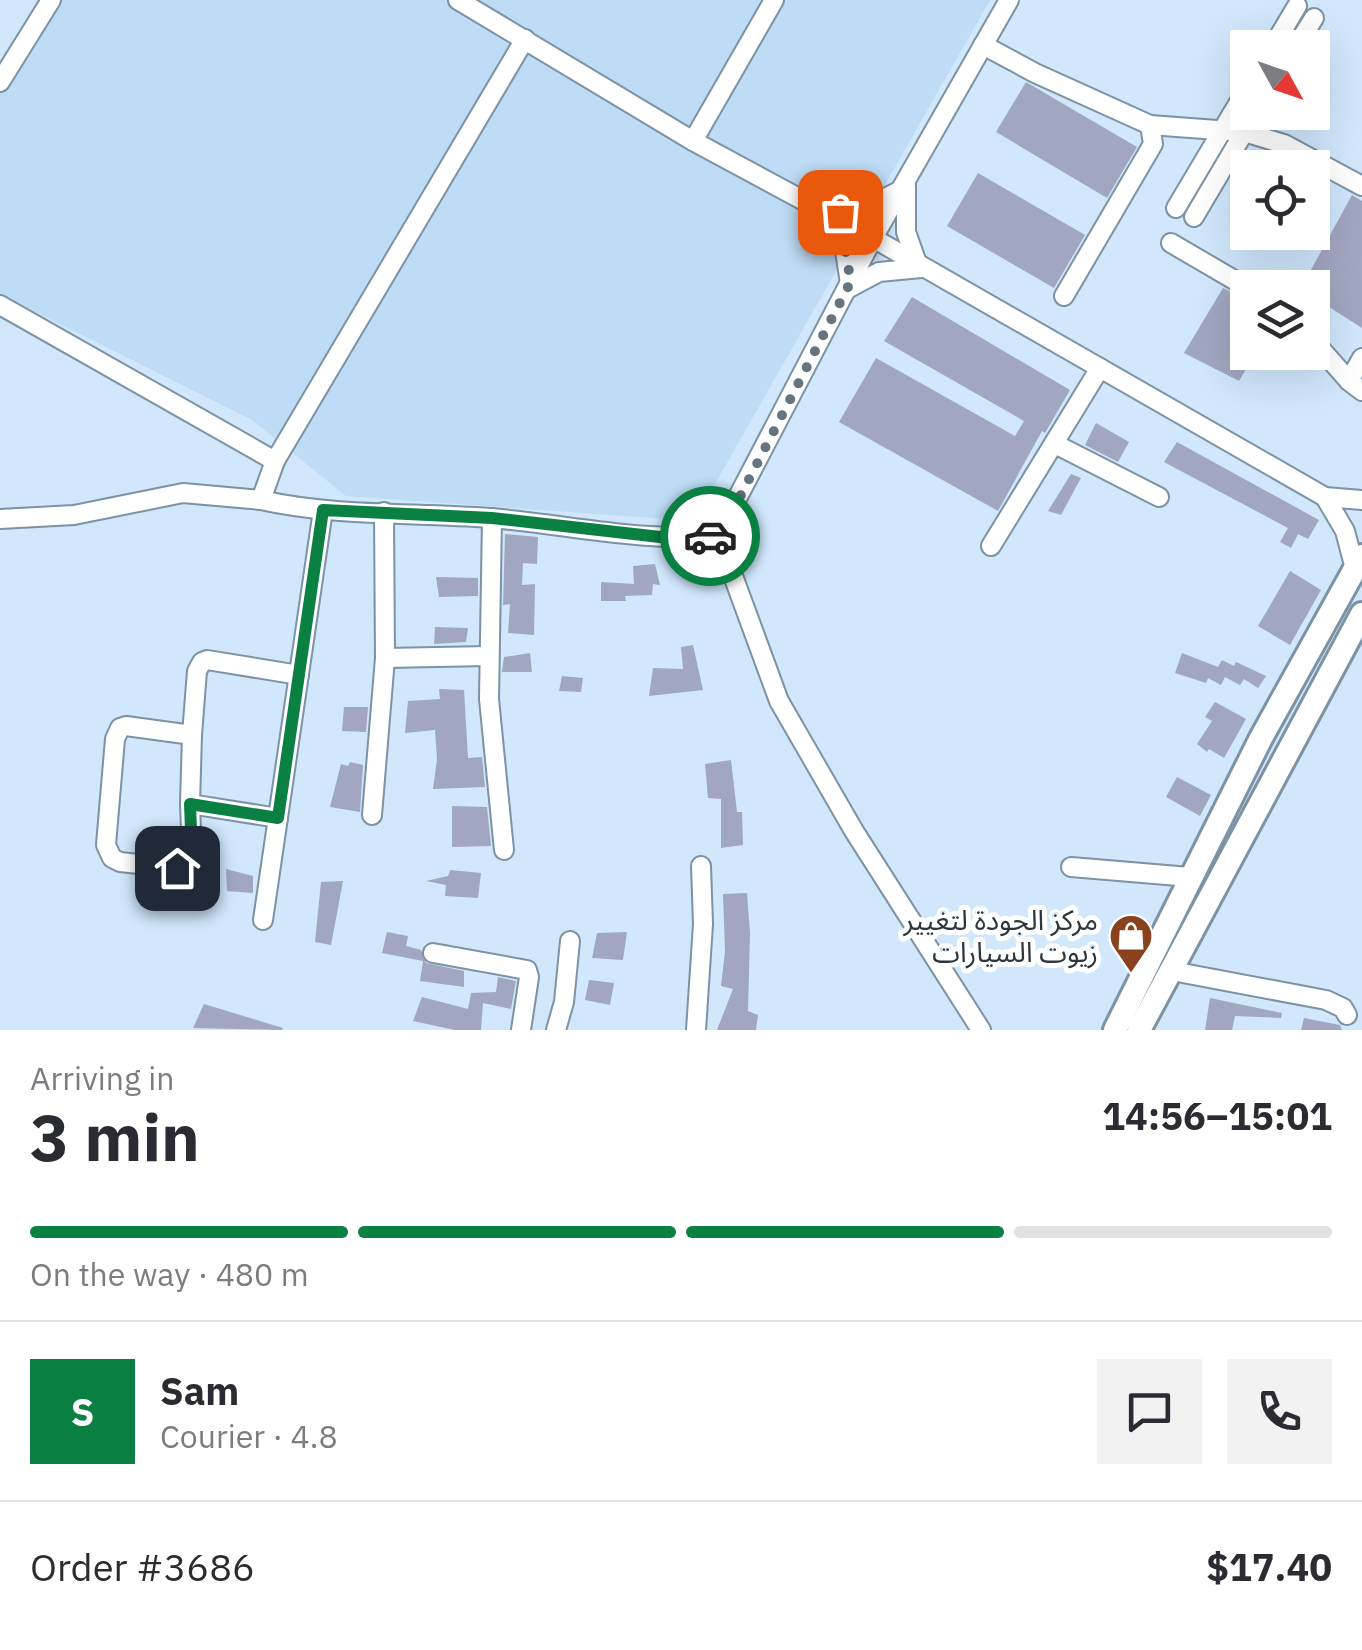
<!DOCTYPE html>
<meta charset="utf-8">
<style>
:root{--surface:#fff;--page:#f2f2f3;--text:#2b2b33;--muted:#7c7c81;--line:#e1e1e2;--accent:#0b8043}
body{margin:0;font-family:"IBM Plex Sans","Noto Sans Arabic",sans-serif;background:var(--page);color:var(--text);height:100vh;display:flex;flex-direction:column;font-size:38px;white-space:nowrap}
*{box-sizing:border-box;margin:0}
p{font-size:32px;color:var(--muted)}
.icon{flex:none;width:55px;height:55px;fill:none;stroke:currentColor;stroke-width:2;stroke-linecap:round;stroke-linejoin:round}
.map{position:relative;height:1030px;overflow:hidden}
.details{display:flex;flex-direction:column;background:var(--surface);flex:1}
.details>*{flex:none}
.needle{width:65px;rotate:130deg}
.controls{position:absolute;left:1230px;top:30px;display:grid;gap:20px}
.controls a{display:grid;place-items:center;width:100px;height:100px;border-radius:0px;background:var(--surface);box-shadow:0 10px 40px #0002;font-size:50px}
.pin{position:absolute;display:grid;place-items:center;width:85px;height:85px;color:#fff;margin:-42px;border-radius:20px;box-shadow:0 5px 15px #0006}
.courier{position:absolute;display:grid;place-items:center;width:100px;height:100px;margin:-50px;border:8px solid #0b8043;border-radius:50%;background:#fff;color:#222;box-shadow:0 2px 12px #0007}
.head em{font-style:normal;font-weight:800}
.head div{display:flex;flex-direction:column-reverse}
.head{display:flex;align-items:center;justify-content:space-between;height:170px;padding:0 30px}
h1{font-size:65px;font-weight:800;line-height:75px}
.bar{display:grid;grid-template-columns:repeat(4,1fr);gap:15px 10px;align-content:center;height:120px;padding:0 30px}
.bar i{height:12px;border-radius:8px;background:var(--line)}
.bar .on{background:var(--accent)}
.bar p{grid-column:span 4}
.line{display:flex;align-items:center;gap:25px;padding:0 30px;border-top:2px solid var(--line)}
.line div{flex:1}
.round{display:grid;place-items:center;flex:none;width:105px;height:105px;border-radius:0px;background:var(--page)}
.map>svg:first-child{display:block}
.built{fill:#bedcf5}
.building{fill:#a1a7c0}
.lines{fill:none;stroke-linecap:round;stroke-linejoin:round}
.minor-casing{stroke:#7c92a5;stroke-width:22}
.major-casing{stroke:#7c92a5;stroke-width:28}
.minor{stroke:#fff;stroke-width:18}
.major{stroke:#fff;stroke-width:22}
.done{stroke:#667480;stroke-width:10;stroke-dasharray:0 18}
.route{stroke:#0b8043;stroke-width:12}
.labels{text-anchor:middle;stroke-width:10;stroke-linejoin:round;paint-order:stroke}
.poi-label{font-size:28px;fill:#2d363e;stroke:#fff;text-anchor:end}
</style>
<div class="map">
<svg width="1362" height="1030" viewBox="0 0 1362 1030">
<rect width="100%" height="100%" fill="#d0e7fc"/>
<path class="built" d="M53,0H990L694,521L346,496L252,420L0,294V94Z"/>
<g class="building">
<path d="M1026,82L1137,147L1107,198L996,132Z"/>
<path d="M978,173L1085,235L1054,288L947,226Z"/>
<path d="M1352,195L1362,201V328L1312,296V288H1301Z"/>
<path d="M1223,288L1248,300V352H1256L1239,381L1184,353Z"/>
<path d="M912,297L1070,390L1045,433L1042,431L998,511L839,422L876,358L1015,436L1024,421L884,341Z"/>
<path d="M1096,423L1129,442L1118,462L1085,445Z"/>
<path d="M1177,442L1319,520L1308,539L1298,534L1291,548L1280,542L1288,528L1164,462Z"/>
<path d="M1071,474L1081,478L1061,515L1048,511Z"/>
<path d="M505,534L538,537L537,564L523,563L522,585L535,584L534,635L508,633L510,604L503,605Z"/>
<path d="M655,564L660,585L653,584L652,595L625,596L626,601H601V582L634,584L633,566Z"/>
<path d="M1290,571L1321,590L1290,645L1258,626Z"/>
<path d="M436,577L478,578V596L439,597Z"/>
<path d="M435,627L468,628L466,642L434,644Z"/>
<path d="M693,645L703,690L649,696L653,668L683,669L681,647Z"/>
<path d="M530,653L532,672H502L504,657Z"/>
<path d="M1182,653L1218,667L1222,660L1234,666L1236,662L1266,676L1258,688L1244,679L1240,685L1225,677L1221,685L1208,678L1206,683L1175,673Z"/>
<path d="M562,676L583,678L581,692L559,691Z"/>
<path d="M439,689L464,690L468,758L482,757L485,787L433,789L437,759L435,730L405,733L408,701L440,699Z"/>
<path d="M1215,702L1246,719L1224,758L1209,749L1207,752L1197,744L1212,721L1205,717Z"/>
<path d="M344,707H368L366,732L342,731Z"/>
<path d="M731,760L737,812H742L743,845L721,848V799L708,798L705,764Z"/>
<path d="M350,762L363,765L360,812L330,807L341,764L348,766Z"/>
<path d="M1177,777L1211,795L1200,816L1166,797Z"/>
<path d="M452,806L487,807L491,846L452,847Z"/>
<path d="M226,869L253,876V893L227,891Z"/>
<path d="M450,870L481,873L478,898L445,896L446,885L426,881L448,876Z"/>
<path d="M343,881L331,945L315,942L321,882Z"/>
<path d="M747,893L750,933L748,1011L758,1015L756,1030H717L733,989L721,986L725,951L723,894Z"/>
<path d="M387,932L408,936L406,946L421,950L426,963L464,971V987L420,981L423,961L382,953Z"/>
<path d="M627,932L623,960L592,958L597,933Z"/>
<path d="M498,977L516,981L511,1009L483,1003L481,1030H455L413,1021L422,997L468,1009L471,993L496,992Z"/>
<path d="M589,980L614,983L610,1005L585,1000Z"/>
<path d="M1210,998L1282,1013L1281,1018L1235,1016L1232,1030H1205Z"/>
<path d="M204,1004L283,1028L282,1030L193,1028Z"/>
<path d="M1304,1018L1340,1025L1342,1030H1301Z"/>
</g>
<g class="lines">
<defs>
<g id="minor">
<path d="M458,0L693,141L873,238L1325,497L1362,500"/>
<path d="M525,39L275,461L261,500C336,517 414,512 490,518C566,524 642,543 718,535"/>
<path d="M983,45L1035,73L1150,125L1153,144L1064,296"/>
<path d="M1272,48L1297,6"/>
<path d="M1295,48L1314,18"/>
<path d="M0,82L51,0"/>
<path d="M1150,125L1244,132L1284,144L1362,186"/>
<path d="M693,141L774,0"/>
<path d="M906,186V232L917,263"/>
<path d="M1176,208L1248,87"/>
<path d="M827,211L867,207L901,190"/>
<path d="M830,215L844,245L850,283"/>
<path d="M1194,217L1256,112"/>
<path d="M1171,243L1248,288"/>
<path d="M847,289L879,272L921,268"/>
<path d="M0,305L275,461"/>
<path d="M1312,339L1349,381L1362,391"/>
<path d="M1349,381L1362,358"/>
<path d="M1055,444L1159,497"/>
<path d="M1325,497L1345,531L1355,569"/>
<path d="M492,518L489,699L504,850"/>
<path d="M0,519L74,515L183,493L261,500"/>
<path d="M718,535L873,238L1009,0"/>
<path d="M718,535L779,701L854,831L981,1030"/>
<path d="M991,546L1100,368"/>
<path d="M385,658L489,656"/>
<path d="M192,735L197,671L202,662L207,660L299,675"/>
<path d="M190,804L192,856L189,864L177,868L120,862L112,858L106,845L115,739L120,728L126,726L192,735L190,804L278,818"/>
<path d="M372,815L385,658L384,512"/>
<path d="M1071,867L1190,877"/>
<path d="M263,920L323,510"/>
<path d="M433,953L527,970L529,977L521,1030"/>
<path d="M1172,971L1326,1000L1343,1008L1347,1015"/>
<path d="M556,1030L564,1002L570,941"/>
<path d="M696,1030L703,924L701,866"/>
</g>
<g id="major">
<path d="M1115,1030L1261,738L1362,556"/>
<path d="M1139,1030L1362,614"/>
</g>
</defs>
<use href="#minor" class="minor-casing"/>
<use href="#major" class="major-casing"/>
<use href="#minor" class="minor"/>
<use href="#major" class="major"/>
</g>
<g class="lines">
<path class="done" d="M710,536L718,535L727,522L850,283C848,259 844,226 824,211L840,212"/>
<path class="route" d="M177,868L189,864L192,856L190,804L278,818L323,510L492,518L669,538L710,536"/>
</g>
<defs>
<symbol id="shop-pin" viewBox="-11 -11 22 30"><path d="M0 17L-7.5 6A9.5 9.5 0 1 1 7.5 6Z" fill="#89421e" stroke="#fff"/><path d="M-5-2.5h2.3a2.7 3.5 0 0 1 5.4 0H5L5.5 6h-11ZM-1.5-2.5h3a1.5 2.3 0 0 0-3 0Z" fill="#fff"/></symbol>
</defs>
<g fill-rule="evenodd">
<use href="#shop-pin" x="1106" y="911" width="50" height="68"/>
</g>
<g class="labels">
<g class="poi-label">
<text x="1098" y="930">مركز الجودة لتغيير<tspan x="1098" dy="32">زيوت السيارات</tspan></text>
</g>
</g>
</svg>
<div class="controls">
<a><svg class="needle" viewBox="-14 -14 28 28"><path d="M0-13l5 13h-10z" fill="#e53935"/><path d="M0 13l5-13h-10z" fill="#7c7c81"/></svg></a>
<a><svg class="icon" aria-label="locate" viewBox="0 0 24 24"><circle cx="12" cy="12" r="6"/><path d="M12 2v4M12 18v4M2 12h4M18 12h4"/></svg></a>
<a><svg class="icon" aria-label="layers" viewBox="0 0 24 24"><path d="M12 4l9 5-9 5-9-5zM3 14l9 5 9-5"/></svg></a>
</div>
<div class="pin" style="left:840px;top:212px;background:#ea580c"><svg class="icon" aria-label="bag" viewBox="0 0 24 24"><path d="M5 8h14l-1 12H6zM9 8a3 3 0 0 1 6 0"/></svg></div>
<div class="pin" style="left:177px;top:868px;background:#1f2937"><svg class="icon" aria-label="home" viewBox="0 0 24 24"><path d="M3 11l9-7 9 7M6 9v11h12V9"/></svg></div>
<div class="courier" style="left:710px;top:536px"><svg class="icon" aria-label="car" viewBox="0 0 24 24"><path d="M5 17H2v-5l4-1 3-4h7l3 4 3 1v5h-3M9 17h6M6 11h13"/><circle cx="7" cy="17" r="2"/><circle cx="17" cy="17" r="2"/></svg></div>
</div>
<section class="details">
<div class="head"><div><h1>3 min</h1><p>Arriving in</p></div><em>14:56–15:01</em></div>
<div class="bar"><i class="on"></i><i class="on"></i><i class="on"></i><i></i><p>On the way · 480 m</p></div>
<div class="line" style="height:180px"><b class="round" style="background:var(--accent);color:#fff">S</b><div><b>Sam</b><p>Courier · 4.8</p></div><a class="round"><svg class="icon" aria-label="chat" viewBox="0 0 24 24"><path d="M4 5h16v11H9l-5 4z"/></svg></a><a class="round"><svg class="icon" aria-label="phone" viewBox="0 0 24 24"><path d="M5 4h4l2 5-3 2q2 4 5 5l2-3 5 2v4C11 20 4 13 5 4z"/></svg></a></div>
<div class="line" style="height:130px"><div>Order #3686</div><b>$17.40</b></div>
</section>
